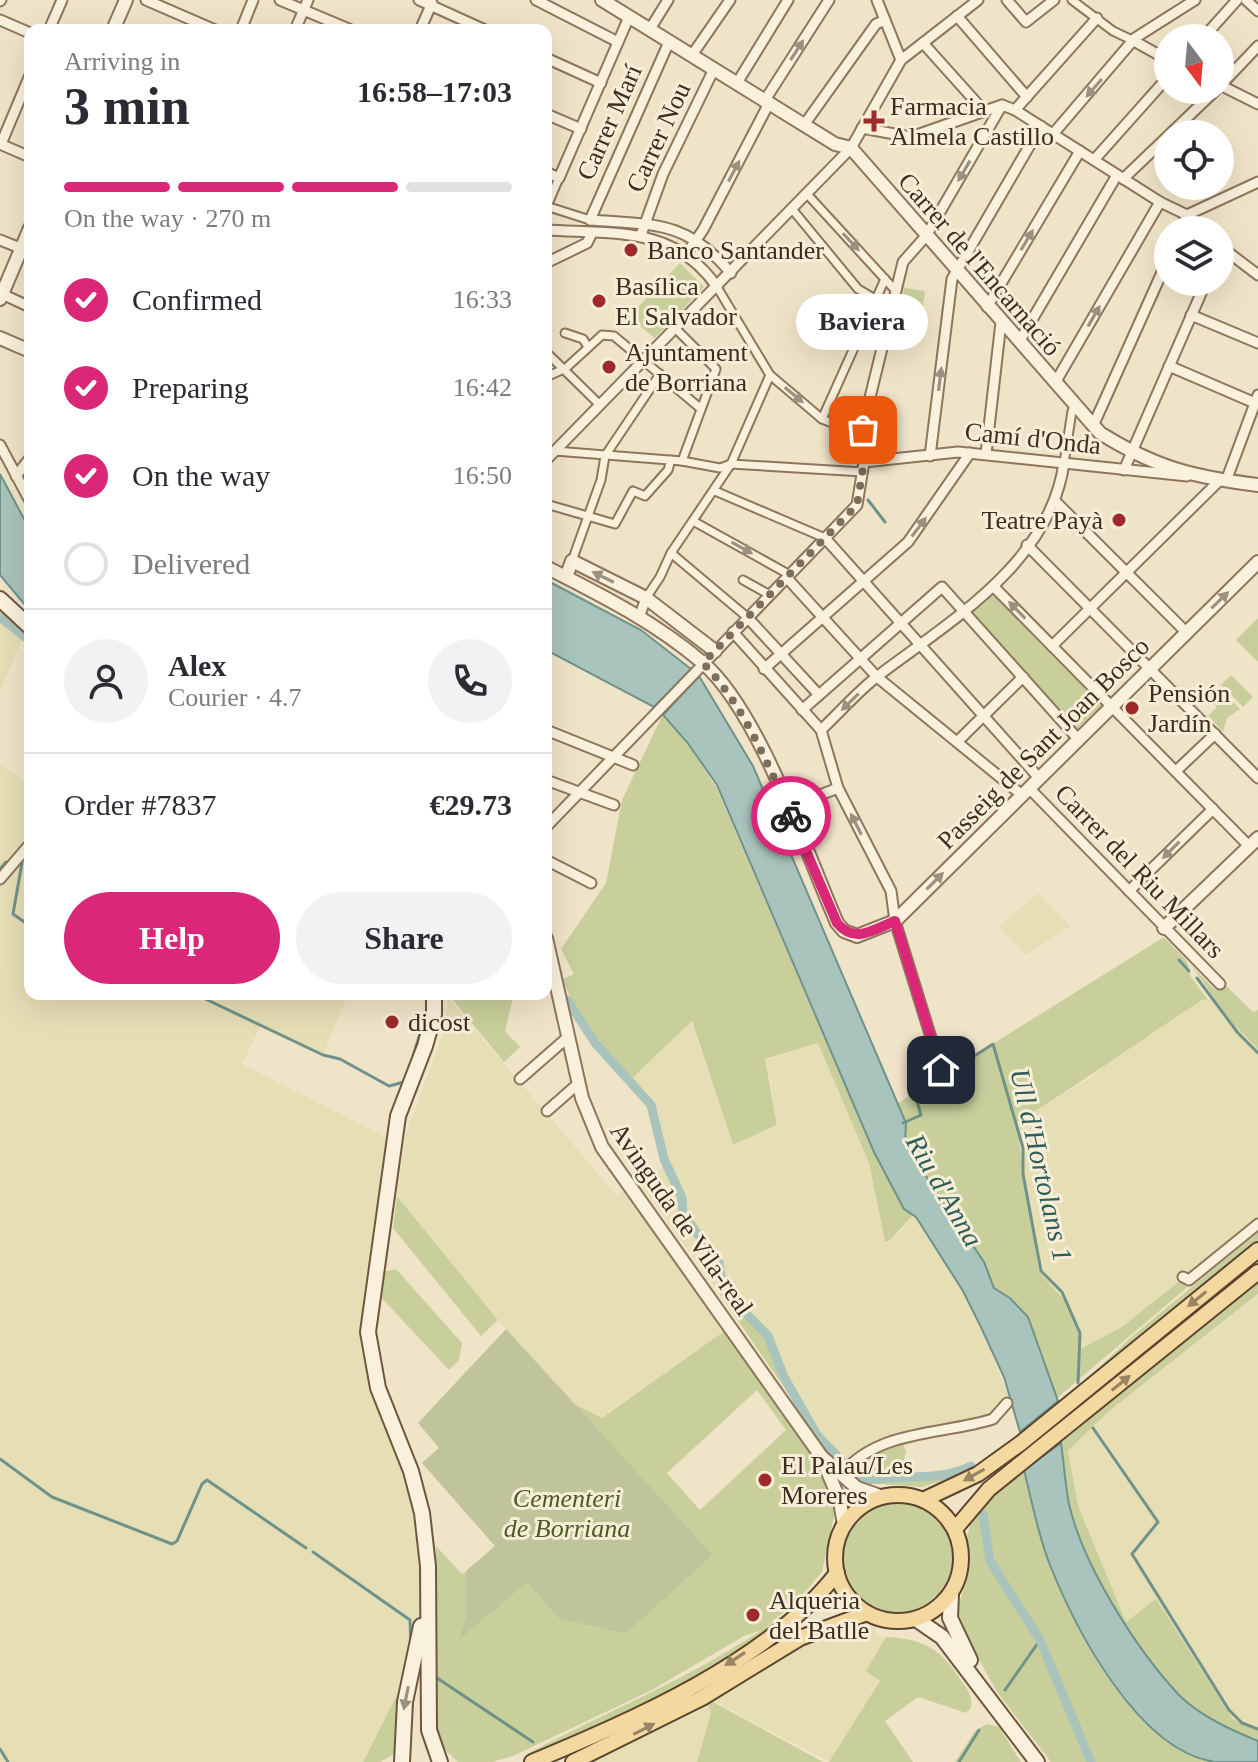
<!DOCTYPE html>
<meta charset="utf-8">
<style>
:root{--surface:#fff;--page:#f2f2f3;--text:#2b2b33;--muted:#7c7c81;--line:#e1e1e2;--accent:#db2777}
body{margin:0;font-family:"Times New Roman",serif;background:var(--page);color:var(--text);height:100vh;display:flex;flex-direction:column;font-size:30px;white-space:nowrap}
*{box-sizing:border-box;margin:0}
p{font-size:26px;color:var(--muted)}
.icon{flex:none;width:44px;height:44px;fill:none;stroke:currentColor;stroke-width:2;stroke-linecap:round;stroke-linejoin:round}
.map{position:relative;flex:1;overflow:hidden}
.sheet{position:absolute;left:24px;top:24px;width:528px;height:976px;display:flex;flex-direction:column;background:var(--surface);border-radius:16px;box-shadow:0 8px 32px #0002}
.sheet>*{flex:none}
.needle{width:52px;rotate:164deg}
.buttons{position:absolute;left:1154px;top:24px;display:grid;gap:16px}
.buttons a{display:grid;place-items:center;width:80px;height:80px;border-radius:50%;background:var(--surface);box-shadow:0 8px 32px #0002;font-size:40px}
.pin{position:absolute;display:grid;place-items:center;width:68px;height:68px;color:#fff;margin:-34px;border-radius:16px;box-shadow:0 4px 12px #0006}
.courier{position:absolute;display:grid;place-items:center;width:80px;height:80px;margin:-40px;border:6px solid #db2777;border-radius:50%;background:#fff;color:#222;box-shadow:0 2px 10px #0007}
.bubble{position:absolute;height:56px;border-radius:28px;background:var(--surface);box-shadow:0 8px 32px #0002;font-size:26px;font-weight:700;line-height:56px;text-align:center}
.headline em{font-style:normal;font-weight:700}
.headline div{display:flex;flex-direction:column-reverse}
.headline{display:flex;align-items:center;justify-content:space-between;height:136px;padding:0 40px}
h1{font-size:52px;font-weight:700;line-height:60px}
.bar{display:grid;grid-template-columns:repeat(4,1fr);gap:12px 8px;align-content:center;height:96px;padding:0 40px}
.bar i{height:10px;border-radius:6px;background:var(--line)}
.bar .current{background:var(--accent)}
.bar p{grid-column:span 4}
.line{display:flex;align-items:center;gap:20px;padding:0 40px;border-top:2px solid var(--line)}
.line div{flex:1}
.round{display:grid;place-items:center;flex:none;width:84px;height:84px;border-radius:42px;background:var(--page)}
ol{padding:0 40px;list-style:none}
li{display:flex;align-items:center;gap:24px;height:88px}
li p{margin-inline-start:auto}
li .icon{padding:8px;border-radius:50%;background:var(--accent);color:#fff;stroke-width:4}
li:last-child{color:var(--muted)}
li i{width:44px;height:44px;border:4px solid var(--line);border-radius:50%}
.button{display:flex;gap:16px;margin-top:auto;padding:16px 40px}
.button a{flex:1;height:92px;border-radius:48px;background:var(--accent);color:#fff;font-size:32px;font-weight:700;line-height:92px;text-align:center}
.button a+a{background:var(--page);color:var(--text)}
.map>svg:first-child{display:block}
.farmland{fill:#e6deb5}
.green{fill:#c9cf9b;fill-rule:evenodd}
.cemetery{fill:#bfc49a}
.water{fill:#a9c4bc;stroke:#6f938a;stroke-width:2}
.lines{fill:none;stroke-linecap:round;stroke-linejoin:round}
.stream{stroke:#6f938a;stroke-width:3}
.canal{stroke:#a9c4bc;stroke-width:9}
.pedestrian-casing{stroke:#8d765c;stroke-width:11}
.minor-casing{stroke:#8d765c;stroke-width:13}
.tertiary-casing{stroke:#8d765c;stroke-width:16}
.secondary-casing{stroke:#6f573f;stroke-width:18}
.primary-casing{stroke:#5b4430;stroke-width:18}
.pedestrian{stroke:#faf1dc;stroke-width:7}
.minor{stroke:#faf1dc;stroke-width:9}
.tertiary{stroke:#faf1dc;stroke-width:12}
.secondary{stroke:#faf1dc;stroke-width:14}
.primary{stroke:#f3d9a0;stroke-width:14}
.oneway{fill:#9c907e}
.oneway2{fill:#988460}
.done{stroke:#7c6e5b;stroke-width:8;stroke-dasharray:0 14.4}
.route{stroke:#db2777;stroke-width:10}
.poi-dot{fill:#9e2a2b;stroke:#f7eed8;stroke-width:3}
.labels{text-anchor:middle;stroke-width:6;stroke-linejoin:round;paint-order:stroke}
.poi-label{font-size:26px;fill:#3d2e20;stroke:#f7eed8;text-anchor:start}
.street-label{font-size:26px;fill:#3d2e20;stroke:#f7eed8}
.park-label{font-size:26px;font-style:italic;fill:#4d5a26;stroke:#f7eed8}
.water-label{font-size:28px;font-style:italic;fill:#2f5d5a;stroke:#f7eed8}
</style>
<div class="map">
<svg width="1258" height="1762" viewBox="0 0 1258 1762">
<rect width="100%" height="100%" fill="#f0e4c8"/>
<g class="farmland">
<path d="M0,616L23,637L0,691Z"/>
<path d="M0,764L30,785V843L0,878Z"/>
<path d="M30,846V994H348L323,1055L261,1025L242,1064L387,1138L364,1323L416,1513L423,1572L418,1631L409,1670L363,1762H0V881Z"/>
<path d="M1038,893L1071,926L1026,955L998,927Z"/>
<path d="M448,998L617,1196L626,1190L726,1330L601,1418L574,1404L506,1329L397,1195L406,1134L444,1031Z"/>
<path d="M1202,1000H1216L1258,1049V1217L1122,1327L1079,1349V1334L1066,1302L1039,1272L1016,1123L1095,1075L1106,1063Z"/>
<path d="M691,1022L733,1146L778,1125L766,1060L818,1043L869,1163L885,1240L901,1231L913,1215L916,1217L963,1290L980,1325L1011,1402L995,1416L916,1432L845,1468L829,1453L784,1377L767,1336L723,1290L719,1293L639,1182L668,1164L653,1105L630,1080Z"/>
<path d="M1258,1295V1730L1234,1719L1156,1600L1126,1623L1078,1507L1068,1451L1109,1411Z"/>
<path d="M867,1625L874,1627L878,1636L886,1637L866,1671L880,1681L829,1762L712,1700L808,1641L851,1626Z"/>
<path d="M708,1702L711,1712L697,1762H590Z"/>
</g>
<g class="green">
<path d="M680,263L704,287L655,338L632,320L629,307H638Z"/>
<path d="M904,288L925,291L919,334L897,331Z"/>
<path d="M991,593L1102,705L1076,730L969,611Z"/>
<path d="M1258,618V662L1236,640Z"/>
<path d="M1231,675L1253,697L1243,707L1221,685Z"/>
<path d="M1218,687L1240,709L1227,718L1223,732L1208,716L1217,707L1208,697Z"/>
<path d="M662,716L685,740L716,787L874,1152L887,1169L904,1210L913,1215L889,1241H885L869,1163L818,1043L765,1059L777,1125L733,1145L692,1021L630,1080C602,1049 576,1019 563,979L574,974L561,949L606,883L622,800Z"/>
<path d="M1164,937L1187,961L1191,977L1208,1000H1202C1139,1041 1080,1084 1016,1123L1039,1272L1066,1302L1079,1334L1080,1349L1122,1327L1258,1218V1227L1057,1398L1028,1317L1011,1297L994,1287L984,1261L905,1145L906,1122L898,1103Z"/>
<path d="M1191,965L1215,990L1223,983L1253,1012L1258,1010V1049L1230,1020Z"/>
<path d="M448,994H502L513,998L505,1031L520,1047L504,1062Z"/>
<path d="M397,1196L498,1320L481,1336L393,1228Z"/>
<path d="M1258,1232V1241L1087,1379L1129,1339Z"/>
<path d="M396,1269L462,1343L459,1360L449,1370L376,1292L379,1273Z"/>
<path d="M1258,1279V1294L1109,1411L1068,1451L1078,1506L1126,1622L1156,1599L1233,1719L1258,1730V1741C1231,1730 1199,1716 1179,1694C1138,1651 1081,1561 1069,1503C1065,1483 1064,1462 1062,1442Z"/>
<path d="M723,1290L767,1336L784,1377L817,1435L719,1293Z"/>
<path d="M726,1330L803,1437L829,1482L836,1507L822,1572L798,1600L762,1630L744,1636L652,1690L513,1756L492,1762H458L440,1745L437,1731L436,1546L462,1574L466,1572V1616L460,1639L527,1583L559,1619L626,1634L713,1555L574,1404L602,1418ZM757,1390L786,1430L700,1510L667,1473Z"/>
<path d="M902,1442L906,1451L901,1474L928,1477L973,1465L954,1477L922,1487L863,1483L848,1471L857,1463Z"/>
<path d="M1024,1470C1047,1563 1089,1689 1174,1745C1185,1752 1200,1757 1213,1762H1051L997,1692L955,1616L968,1576L967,1536L971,1522L990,1497Z"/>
<circle cx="899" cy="1558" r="57"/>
<path d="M820,1585L768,1633L700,1675L633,1711L529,1757L527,1754C627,1701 735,1661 820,1585Z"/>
<path d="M886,1637C924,1639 940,1648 960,1679C967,1689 973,1695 971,1708L966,1713L918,1697L885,1721L913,1762H829L880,1681L866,1671Z"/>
<path d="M409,1671L401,1750L380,1762H363Z"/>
<path d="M712,1700L713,1702L823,1762H697L711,1713L708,1702Z"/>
<path d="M987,1724L999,1727L1021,1762H955L975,1731Z"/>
</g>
<path class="cemetery" d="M506,1329L713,1555L626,1634L559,1619L527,1583L459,1640L466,1616V1571L495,1546L422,1463L439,1448L418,1423Z"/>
<g class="water">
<path d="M0,474L30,530V611L0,575Z"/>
<path d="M546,580L641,630L691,669L654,707L546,650Z"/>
<path d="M699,676L753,766L906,1123L905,1145L984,1262L994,1288L1010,1298L1028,1317L1058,1401L1020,1432L1004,1377L980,1325L963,1291L916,1217L904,1209L874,1152L717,785L687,742L663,715Z"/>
<path d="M1061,1443C1064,1463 1065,1484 1069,1504C1083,1565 1136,1649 1179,1695C1200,1716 1231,1730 1258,1741V1762C1244,1762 1229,1762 1215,1762C1138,1751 1076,1630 1050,1565C1038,1535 1032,1502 1024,1470Z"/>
</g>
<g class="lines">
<g class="stream">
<path d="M868,500L885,522"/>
<path d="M22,863L13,914L30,926"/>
<path d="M0,869L6,862"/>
<path d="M1179,960L1189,971"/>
<path d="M1197,978L1238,1033L1258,1053"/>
<path d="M195,994L323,1055L340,1059L389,1086L404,1082"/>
<path d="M411,1063L422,1027"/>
<path d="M903,1123L921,1115L915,1094L993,1044L1023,1148V1174L1041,1271L1062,1292L1080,1333L1078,1383"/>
<path d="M1093,1428L1158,1522L1132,1554L1229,1710L1242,1723L1258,1729"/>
<path d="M0,1459L52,1497L172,1544L177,1541L202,1484L207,1480L306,1548"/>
<path d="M313,1552L410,1620L411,1648"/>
<path d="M437,1678L533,1742"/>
<path d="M1005,1690L1040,1640"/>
<path d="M0,1749L8,1762"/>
<path d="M959,1762L979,1730"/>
</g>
<g class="canal">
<path d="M0,617L30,641"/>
<path d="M546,974L549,977"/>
<path d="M567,1000L596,1044L651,1105L664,1159L682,1198L683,1214L719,1263L723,1290L768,1336L784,1377L817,1435L844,1463"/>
<path d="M852,1469L864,1481C900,1473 936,1483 971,1466"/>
<path d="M983,1515L990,1561L1040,1640L1091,1762"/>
</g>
<defs>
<g id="pedestrian">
<path d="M1072,0L1113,31L1134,41"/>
<path d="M807,194L895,290"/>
<path d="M546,206L590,220"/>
<path d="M547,206L559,178"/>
<path d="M792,209L858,289L891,308"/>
<path d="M717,287L770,375L822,419L864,436"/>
<path d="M676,329L716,369L682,461"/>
<path d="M565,333L583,339L588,347"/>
<path d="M546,352L600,405"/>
<path d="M546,377L566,368L602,335L614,336L700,408"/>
<path d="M822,419L885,279"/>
<path d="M555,451L682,461L720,468L731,464L863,472"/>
<path d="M1064,463L1072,411L1076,409"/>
<path d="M715,491L825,538"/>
<path d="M546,504L615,524L633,491L645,496L668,470L671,460"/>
<path d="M693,521L790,575"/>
<path d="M671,553L747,617"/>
<path d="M572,561L601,480L605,456L660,374"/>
<path d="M743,580L770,595"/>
<path d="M646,598L660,577L671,553L731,464L770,375"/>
</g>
<g id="minor">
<path d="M146,0L215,30"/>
<path d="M280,0L351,30"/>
<path d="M419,0L485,30"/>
<path d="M536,0L618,42"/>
<path d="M877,0L901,60"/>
<path d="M1007,0L1026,22L1054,0"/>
<path d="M1246,0L1258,11"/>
<path d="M0,1L1,0"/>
<path d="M957,16L1027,97"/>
<path d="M0,20L30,33"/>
<path d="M650,29L668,0"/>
<path d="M49,30L62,0"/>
<path d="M241,30L253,0"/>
<path d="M295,30L308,0"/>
<path d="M420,30L432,3"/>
<path d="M1203,38L1237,0"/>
<path d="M1134,41L1168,60"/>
<path d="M923,43L984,111"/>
<path d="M692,55L730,0"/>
<path d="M546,58L601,83"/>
<path d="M737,83L788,0"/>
<path d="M1220,85L1258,104"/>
<path d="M1220,86L1258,46"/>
<path d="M1015,110L1097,18"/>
<path d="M546,114L581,129"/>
<path d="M804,125L876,24L885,20"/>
<path d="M862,128L911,137L1002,105L1015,110L1160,202L1187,215L1204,230"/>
<path d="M1053,134L1135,38L1195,0"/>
<path d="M1170,134L1216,90"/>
<path d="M0,144L30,157"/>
<path d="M1,144L30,75"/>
<path d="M1094,160L1168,77"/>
<path d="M546,172L559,178L629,17"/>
<path d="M1123,179L1168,136"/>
<path d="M1187,215L1258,182"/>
<path d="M590,220L669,42"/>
<path d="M590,220C655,225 686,220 731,273"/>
<path d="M546,230C612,234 675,225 717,287"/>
<path d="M1181,230L1187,215"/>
<path d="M641,235L663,174L714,69"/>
<path d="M0,240L30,252"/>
<path d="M1220,246L1258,275"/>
<path d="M687,253L703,230L767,107L765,100L829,0"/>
<path d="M546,263L587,243L592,233"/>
<path d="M2,294L30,307"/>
<path d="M987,307L1080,151"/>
<path d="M1191,315L1258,343"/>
<path d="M1019,342L1117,175"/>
<path d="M1169,366L1255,403"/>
<path d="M1055,383L1160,202"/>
<path d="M1093,426L1168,259"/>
<path d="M0,445L30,501"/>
<path d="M986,454L1001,322"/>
<path d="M930,456L952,279L1041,126"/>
<path d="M546,460L851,148L901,60L978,0"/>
<path d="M864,462L958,452L1187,476"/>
<path d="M1124,470L1206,282"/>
<path d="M16,476L30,458"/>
<path d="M1226,481L1258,395"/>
<path d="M1055,501L1186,632"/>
<path d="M825,538L1039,778"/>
<path d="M1027,545L1258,778"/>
<path d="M787,578L877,677L1022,795"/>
<path d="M994,587L1249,846"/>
<path d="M640,615L646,598"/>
<path d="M747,617L819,695"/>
<path d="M733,632L821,730L838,788L891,891L895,921L941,1070"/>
<path d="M1052,646L1220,480"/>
<path d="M764,669L908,542L970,453"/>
<path d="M802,710L942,587L1078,739"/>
<path d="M546,730L633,765"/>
<path d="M821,730C840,712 858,691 879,675C952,620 1050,562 1064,463"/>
<path d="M958,741L1023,677"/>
<path d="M1176,771L1215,734"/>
<path d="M546,780L614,805"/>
<path d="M1029,788L1220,984"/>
<path d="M787,808L838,788"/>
<path d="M546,827L857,505L864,462L865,418L903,262L926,236L1002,105"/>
<path d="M546,860L591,883"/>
<path d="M0,879L30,844"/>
<path d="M1129,891L1213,809"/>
<path d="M520,1079L568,1037"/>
<path d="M547,1111L579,1083"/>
<path d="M1183,1277L1189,1280L1258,1224"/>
<path d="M842,1474C878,1429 943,1435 993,1419L1007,1403"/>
</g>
<g id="tertiary">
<path d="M602,0L835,144L851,148L1100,433C1156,468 1193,477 1258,485"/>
<path d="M113,30L126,0"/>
<path d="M0,299L30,228"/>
<path d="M0,338L30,351"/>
<path d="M546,567C601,595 655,622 703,663C759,711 806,852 837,923L844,931L857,936L895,921L1258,562"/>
<path d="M566,577L572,561L646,598L715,651"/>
<path d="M1164,928L1258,838"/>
<path d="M546,938L582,1098L602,1147L821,1456L840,1501L844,1525"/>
<path d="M823,1458L857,1488L883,1497"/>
</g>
<g id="secondary">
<path d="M0,599L30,627"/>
<path d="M434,994V1014L425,1046L398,1116L368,1332L378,1388L411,1471L422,1513L428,1566L429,1730L440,1762"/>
<path d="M951,1594L950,1618L970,1660"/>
<path d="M916,1619L942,1637L1037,1762"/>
<path d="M402,1762L405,1702L421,1626"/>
</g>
<g id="primary">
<circle cx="898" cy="1558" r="63"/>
<path d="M923,1500L978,1474L1021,1443L1258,1250"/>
<path d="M955,1529L989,1489L1258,1272"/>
<path d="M532,1762C634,1719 768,1662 837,1573"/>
<path d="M573,1762L702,1698L800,1638L867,1613"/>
</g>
</defs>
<use href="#pedestrian" class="pedestrian-casing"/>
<use href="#minor" class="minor-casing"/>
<use href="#tertiary" class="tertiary-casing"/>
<use href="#secondary" class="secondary-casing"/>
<use href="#primary" class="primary-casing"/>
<use href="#pedestrian" class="pedestrian"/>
<use href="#minor" class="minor"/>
<use href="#tertiary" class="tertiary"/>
<use href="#secondary" class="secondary"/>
<use href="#primary" class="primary"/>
</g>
<defs><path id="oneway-solid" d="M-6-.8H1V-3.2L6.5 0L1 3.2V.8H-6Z" transform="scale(2)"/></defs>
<g class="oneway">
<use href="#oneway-solid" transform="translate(797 50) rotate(-57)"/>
<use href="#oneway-solid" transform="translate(1094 88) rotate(131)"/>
<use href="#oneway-solid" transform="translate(734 171) rotate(-62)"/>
<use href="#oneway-solid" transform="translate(964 171) rotate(120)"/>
<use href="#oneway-solid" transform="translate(1027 240) rotate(-59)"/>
<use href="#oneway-solid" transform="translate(851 242) rotate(47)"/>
<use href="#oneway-solid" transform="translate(1094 316) rotate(-60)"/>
<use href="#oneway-solid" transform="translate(940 379) rotate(-83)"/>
<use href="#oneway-solid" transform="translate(794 395) rotate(40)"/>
<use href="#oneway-solid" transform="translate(919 527) rotate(-53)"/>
<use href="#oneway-solid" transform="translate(742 548) rotate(29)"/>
<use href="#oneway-solid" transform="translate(603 577) rotate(-154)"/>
<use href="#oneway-solid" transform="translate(1220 600) rotate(-44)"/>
<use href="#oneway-solid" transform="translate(1017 610) rotate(-134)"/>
<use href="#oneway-solid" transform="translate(850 702) rotate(136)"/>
<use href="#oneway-solid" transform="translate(856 824) rotate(-117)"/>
<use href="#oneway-solid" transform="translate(1171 850) rotate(135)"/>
<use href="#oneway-solid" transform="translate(935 881) rotate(-45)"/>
<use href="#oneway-solid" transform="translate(406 1698) rotate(101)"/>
</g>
<g class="oneway2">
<use href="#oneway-solid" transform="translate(1197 1299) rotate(141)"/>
<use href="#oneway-solid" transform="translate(1121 1383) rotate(-39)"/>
<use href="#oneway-solid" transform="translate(974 1475) rotate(151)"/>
<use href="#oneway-solid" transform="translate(735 1659) rotate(147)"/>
<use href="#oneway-solid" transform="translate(644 1729) rotate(-27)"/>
</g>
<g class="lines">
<path class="done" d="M791,816C766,761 745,707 703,663L857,505L864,462L863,430"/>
<path class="route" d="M791,816L837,923C855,944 873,930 895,921L941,1070"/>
</g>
<g class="poi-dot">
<path d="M870 109h8v8h8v8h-8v8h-8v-8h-8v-8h8z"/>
<circle cx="631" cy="250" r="8"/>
<circle cx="599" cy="301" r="8"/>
<circle cx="609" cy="367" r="8"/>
<circle cx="1119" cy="520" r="8"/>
<circle cx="1132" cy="708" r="8"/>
<circle cx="392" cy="1022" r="8"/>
<circle cx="765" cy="1480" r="8"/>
<circle cx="753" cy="1615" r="8"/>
</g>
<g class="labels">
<g class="poi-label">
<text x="890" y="115">Farmacia<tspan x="890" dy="30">Almela Castillo</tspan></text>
<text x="647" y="259">Banco Santander</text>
<text x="615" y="295">Basílica<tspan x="615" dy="30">El Salvador</tspan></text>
<text x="625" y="361">Ajuntament<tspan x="625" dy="30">de Borriana</tspan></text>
<text x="1103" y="529" text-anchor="end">Teatre Payà</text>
<text x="1148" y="702">Pensión<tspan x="1148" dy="30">Jardín</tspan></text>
<text x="408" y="1031">dicost</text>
<text x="781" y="1474">El Palau/Les<tspan x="781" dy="30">Moreres</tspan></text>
<text x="769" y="1609">Alqueria<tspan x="769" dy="30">del Batlle</tspan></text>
</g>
<g class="street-label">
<text transform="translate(609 122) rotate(-66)" y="9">Carrer Marí</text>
<text transform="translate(658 137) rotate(-65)" y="9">Carrer Nou</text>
<text transform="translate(980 264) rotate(49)" y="9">Carrer de l'Encarnació</text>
<text transform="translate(1033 438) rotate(6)" y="9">Camí d'Onda</text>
<text transform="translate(1043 743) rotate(-45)" y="9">Passeig de Sant Joan Bosco</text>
<text transform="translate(1140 871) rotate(46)" y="9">Carrer del Riu Millars</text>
<text transform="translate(682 1219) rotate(55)" y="9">Avinguda de Vila-real</text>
</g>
<g class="park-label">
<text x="567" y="1507">Cementeri<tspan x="567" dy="30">de Borriana</tspan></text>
</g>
<g class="water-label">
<text transform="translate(1042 1165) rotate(77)" y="10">Ull d'Hortolans 1</text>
<text transform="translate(945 1190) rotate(60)" y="10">Riu d'Anna</text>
</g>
</g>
</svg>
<div class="buttons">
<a><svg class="needle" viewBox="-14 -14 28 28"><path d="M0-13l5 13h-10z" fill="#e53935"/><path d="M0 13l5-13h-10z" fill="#7c7c81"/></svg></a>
<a><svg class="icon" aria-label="locate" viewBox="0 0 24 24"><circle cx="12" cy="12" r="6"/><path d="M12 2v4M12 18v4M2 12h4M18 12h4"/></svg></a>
<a><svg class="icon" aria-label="layers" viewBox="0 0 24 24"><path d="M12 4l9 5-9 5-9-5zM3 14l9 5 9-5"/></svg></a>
</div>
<div class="pin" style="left:863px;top:430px;background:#ea580c"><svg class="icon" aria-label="bag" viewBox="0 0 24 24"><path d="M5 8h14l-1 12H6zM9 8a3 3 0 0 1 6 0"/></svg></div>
<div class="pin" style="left:941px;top:1070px;background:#1f2937"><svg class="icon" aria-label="home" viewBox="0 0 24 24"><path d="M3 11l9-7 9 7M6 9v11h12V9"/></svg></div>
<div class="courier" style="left:791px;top:816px"><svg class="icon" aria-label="bike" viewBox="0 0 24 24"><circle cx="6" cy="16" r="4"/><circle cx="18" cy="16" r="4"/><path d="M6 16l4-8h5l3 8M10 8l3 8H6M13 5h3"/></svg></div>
<div class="bubble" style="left:796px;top:294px;width:132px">Baviera</div>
<section class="sheet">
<div class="headline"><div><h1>3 min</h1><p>Arriving in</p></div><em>16:58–17:03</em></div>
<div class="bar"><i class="current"></i><i class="current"></i><i class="current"></i><i></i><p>On the way · 270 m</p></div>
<ol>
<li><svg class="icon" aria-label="check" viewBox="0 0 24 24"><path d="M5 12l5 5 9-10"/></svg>Confirmed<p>16:33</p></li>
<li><svg class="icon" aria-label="check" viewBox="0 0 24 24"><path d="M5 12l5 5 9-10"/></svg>Preparing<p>16:42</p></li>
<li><svg class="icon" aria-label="check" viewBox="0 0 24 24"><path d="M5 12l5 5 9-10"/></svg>On the way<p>16:50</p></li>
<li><i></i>Delivered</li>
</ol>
<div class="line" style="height:144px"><a class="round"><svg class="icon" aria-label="person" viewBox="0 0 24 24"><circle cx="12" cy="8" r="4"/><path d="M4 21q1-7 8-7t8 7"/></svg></a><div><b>Alex</b><p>Courier · 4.7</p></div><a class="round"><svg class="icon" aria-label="phone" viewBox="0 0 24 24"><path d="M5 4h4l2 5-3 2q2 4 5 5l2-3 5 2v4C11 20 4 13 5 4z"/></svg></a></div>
<div class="line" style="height:104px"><div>Order #7837</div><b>€29.73</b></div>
<div class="button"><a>Help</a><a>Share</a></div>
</section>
</div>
